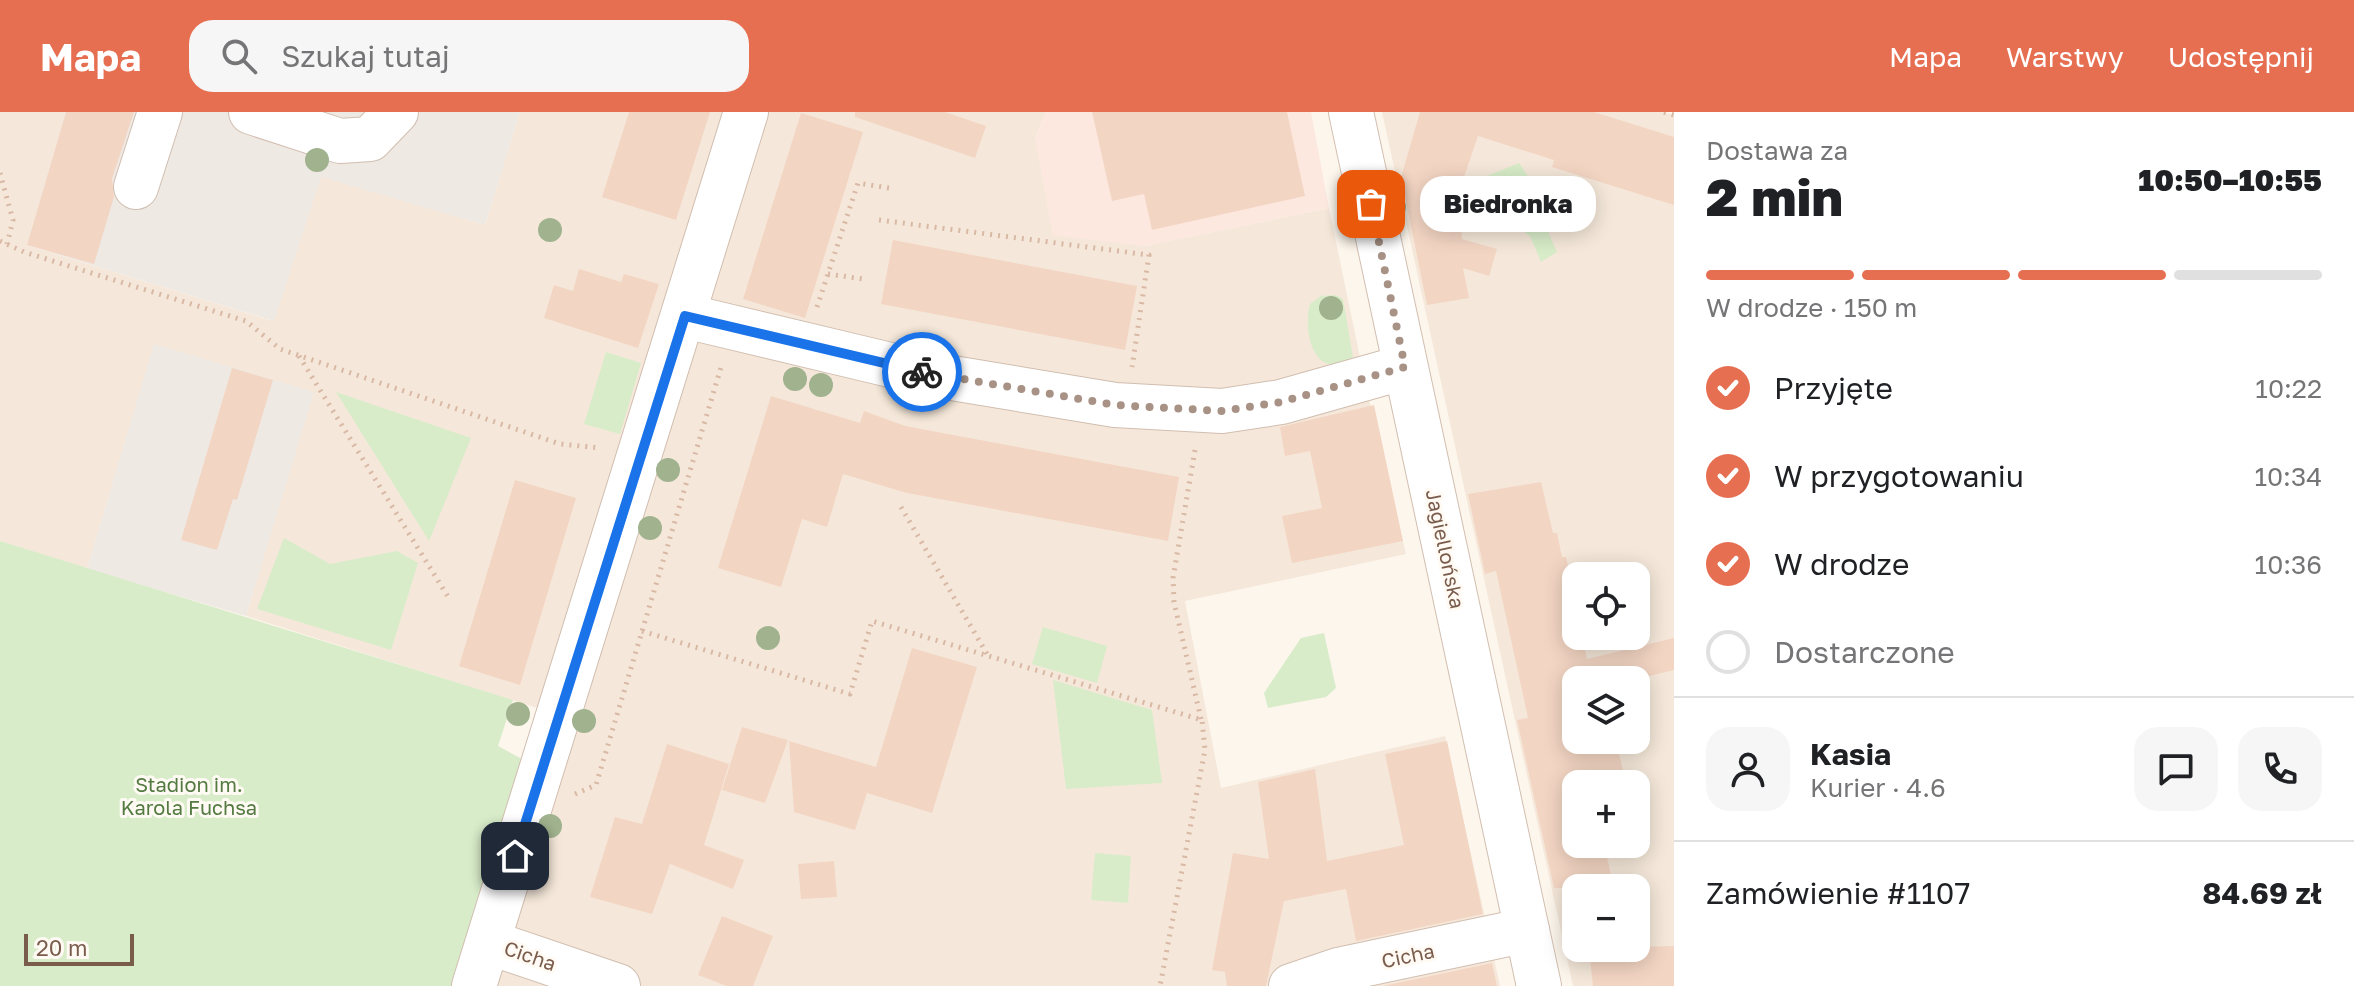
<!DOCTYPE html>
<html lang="pl">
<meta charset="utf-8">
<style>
:root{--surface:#fff;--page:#f6f6f6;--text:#202124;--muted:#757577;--line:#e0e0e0;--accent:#e76f51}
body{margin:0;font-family:"Golos Text",sans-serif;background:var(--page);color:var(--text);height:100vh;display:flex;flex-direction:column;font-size:30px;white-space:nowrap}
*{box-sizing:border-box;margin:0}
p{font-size:26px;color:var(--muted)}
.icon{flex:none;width:44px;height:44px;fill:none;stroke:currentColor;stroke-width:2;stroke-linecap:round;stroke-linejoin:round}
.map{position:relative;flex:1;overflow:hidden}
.drawer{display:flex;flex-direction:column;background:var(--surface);width:680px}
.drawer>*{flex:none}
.tools{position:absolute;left:1562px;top:450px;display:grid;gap:16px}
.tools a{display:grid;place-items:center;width:88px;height:88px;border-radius:16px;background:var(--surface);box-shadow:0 4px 20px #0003;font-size:40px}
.scale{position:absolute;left:24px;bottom:20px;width:110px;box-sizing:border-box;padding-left:8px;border:4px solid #7a5c4d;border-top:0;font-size:22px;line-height:28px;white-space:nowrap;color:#7a5c4d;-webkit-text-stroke:6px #fffaf3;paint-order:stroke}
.pin{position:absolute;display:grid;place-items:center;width:68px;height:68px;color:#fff;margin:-34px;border-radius:16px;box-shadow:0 4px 12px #0006}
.courier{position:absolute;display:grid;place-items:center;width:80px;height:80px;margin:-40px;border:6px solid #1a73e8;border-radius:50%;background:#fff;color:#222;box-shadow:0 2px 10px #0007}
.bubble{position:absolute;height:56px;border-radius:24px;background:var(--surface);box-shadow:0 4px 20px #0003;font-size:26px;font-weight:800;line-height:56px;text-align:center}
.summary em{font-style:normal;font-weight:800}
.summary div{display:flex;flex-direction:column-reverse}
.summary{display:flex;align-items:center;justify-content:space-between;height:136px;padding:0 32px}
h1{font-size:52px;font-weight:800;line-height:60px}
.bar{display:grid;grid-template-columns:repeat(4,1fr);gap:12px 8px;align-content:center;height:96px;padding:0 32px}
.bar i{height:10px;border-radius:6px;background:var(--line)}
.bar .active{background:var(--accent)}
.bar p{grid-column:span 4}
.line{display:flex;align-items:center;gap:20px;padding:0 32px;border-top:2px solid var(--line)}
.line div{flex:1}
.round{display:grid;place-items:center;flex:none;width:84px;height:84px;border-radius:24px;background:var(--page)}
ol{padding:0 32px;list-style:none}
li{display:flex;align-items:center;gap:24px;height:88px}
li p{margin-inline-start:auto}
li .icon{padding:8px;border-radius:50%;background:var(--accent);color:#fff;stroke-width:4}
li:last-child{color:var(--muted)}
li i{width:44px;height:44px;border:4px solid var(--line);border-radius:50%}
header{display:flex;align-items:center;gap:48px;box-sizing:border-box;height:112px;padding:0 40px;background:var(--accent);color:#fff}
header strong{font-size:38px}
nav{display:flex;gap:44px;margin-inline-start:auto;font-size:28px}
.search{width:560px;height:72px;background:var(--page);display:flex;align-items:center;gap:20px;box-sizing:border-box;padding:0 28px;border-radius:24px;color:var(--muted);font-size:30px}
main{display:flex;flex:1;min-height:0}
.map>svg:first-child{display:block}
.residential{fill:#f5e8da;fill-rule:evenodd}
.commercial{fill:#fde8e0}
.industrial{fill:#efe9e4}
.green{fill:#d8ecc9}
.building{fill:#f3d5c3}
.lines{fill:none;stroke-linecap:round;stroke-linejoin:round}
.minor-casing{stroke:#d1beb0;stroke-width:46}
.path{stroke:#d9b8a5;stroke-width:5;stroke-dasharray:2 6;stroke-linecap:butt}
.minor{stroke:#fff;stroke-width:44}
.tree{fill:#a0b28e}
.done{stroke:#a89285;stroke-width:8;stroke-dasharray:0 14.4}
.route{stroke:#1a73e8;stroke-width:10}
.labels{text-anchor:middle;stroke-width:6;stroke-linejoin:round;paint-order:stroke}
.street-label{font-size:20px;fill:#7a5c4d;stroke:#fffaf3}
.park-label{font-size:20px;fill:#537a41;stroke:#fffaf3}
</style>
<header>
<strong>Mapa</strong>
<div class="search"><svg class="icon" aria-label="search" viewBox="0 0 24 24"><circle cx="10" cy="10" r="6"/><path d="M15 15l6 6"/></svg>Szukaj tutaj</div>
<nav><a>Mapa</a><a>Warstwy</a><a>Udostępnij</a></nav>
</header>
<main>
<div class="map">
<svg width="1674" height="874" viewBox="0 0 1674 874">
<rect width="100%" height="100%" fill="#fdf6ec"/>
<g class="residential">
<path d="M0,0H66L27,133L273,209L321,64L485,113L520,0H1046L1035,26L1144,134L1329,96L1367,279L1406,442L1185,489L1221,676L1445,624L1500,874H496L575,608L246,504L313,280L154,233L87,457L0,429Z"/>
<path d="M1382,0H1663L1674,3V874H1573ZM1576,464H1636V524H1576ZM1576,568H1636V628H1576ZM1576,672H1636V732H1576ZM1576,776H1636V836H1576Z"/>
</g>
<path class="commercial" d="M1046,0H1311L1329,96L1144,134L1053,123L1035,26Z"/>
<g class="industrial">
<path d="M66,0H520L485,113L321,65L274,209L27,133Z"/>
<path d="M154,232L314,280L246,504L87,457Z"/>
</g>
<g class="green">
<path d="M1519,51L1542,85L1549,122L1557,140L1541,150L1530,124L1483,92L1487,64Z"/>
<path d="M1336,183L1343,187L1353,245C1315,272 1302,221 1310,192L1321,184Z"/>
<path d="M606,240L641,251L620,322L584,312Z"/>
<path d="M336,280L471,326L429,429Z"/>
<path d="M284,426L330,452L397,439L418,451L391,538L257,497Z"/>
<path d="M0,429L513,588L498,634L522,647L452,874H0Z"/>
<path d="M1043,515L1107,534L1097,571L1032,552Z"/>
<path d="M1324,521L1336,576L1326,585L1268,596L1264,581L1301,526Z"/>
<path d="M1053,568L1152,598L1162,671L1066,677Z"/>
<path d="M1095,741L1131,744L1128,791L1091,788Z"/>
</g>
<g class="building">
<path d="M66,0H134L112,67L114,85L94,152L27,133Z"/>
<path d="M629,0H710L676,108L602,85Z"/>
<path d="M855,0H945L986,14L975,46L855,5Z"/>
<path d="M1092,0H1287L1305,84L1152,118L1144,82L1112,89Z"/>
<path d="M1420,0H1594L1674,25V93L1552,55L1554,48L1478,24L1458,83L1462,127L1497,137L1489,164L1463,156L1469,186L1427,193L1401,65Z"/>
<path d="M801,1L863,20L805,206L743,187Z"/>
<path d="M893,128L1137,174L1125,238L881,192Z"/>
<path d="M579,157L621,170L624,162L659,172L638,236L544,206L554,173L573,179Z"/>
<path d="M232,256L273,268L237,388L233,387L217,438L181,428Z"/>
<path d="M771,284L860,311L864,299L905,314L1179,365L1168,429L907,381L843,362L827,415L802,407L781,475L718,456Z"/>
<path d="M1374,293L1403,429L1292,451L1282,404L1322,396L1310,339L1285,344L1280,315Z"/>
<path d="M515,368L576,386L520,573L459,554Z"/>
<path d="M1541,370L1553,421H1557L1562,445H1566L1576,494V524H1582L1587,547L1674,526V558L1633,568H1576V628H1616L1626,672H1576V732H1604L1614,776H1554L1517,608L1528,606L1496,459L1485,462L1468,382Z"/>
<path d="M912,536L977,555L932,701L867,681L855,718L794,700L789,629L876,655Z"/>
<path d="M742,615L788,628L765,691L722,678Z"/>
<path d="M1447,629L1483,802L1356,829L1346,777L1284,789L1266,874H1227L1225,860L1212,858L1233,741L1269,747L1258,670L1315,657L1327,749L1404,733L1385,642Z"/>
<path d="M667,632L729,652L704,733L744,748L733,777L670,752L652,802L590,785L615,705L642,712Z"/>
<path d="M834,749L837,785L801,787L798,752Z"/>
<path d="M722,804L773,824L753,874H727L698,863Z"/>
<path d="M1674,834V874H1593L1589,836Z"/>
<path d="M1492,851L1497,874H1383Z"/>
</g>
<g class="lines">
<defs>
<g id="minor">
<path d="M251,0L340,29L370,27L396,0"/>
<path d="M1351,0L1539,874"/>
<path d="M136,75L160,0"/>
<path d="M685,204L928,262L1115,293L1222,299L1281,290L1405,255"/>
<path d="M488,830L618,874"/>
<path d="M474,874L746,0"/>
<path d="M1291,874L1338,858L1527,818"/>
</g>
</defs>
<use href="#minor" class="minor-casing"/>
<g class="path">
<path d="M1664,0L1674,3"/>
<path d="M0,61L13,108L7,132"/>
<path d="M879,108L1149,143L1132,255"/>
<path d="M0,129L24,140L246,209L280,237L560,332L601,336"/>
<path d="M828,162L863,167"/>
<path d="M817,195L858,71L889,76"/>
<path d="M299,244L450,488"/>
<path d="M1195,338L1173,466L1174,490L1201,607"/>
<path d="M901,395L987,542"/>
<path d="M642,519L850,582L872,509L1202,608L1205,638L1160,874"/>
<path d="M575,682L596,673L722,252"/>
</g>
<use href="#minor" class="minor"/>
</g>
<g class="tree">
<circle cx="317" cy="48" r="12"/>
<circle cx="1394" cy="95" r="12"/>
<circle cx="550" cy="118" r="12"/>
<circle cx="1331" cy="196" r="12"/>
<circle cx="795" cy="267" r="12"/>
<circle cx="821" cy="273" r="12"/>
<circle cx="668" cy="358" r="12"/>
<circle cx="650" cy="416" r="12"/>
<circle cx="768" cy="526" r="12"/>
<circle cx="518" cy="602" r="12"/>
<circle cx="584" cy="609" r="12"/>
<circle cx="550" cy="714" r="12"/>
</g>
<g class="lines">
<path class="done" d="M922,260L1115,293L1222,299L1281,290L1405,255L1371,92"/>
<path class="route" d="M515,744L685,204L922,260"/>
</g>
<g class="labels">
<g class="street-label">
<text transform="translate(1445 437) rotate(78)" y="7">Jagiellońska</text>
<text transform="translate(530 844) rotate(19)" y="7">Cicha</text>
<text transform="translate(1408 844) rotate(-12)" y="7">Cicha</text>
</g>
<g class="park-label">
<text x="189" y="680">Stadion im.<tspan x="189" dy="23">Karola Fuchsa</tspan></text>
</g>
</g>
</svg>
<div class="tools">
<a><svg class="icon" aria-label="locate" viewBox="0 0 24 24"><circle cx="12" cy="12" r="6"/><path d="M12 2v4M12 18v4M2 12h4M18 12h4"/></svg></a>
<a><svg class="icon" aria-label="layers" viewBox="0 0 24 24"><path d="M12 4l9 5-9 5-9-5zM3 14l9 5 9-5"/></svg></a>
<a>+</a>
<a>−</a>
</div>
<div class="scale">20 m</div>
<div class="pin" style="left:1371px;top:92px;background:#ea580c"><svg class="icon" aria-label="bag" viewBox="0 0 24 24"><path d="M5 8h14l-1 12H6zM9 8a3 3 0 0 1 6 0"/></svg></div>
<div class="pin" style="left:515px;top:744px;background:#1f2937"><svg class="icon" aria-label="home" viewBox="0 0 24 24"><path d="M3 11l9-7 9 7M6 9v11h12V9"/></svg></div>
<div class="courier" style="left:922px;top:260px"><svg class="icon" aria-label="bike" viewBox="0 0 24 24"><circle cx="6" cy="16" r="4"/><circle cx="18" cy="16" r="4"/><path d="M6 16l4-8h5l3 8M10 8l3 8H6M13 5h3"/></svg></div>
<div class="bubble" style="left:1420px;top:64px;width:176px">Biedronka</div>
</div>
<section class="drawer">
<div class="summary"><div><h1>2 min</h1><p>Dostawa za</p></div><em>10:50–10:55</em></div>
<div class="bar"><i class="active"></i><i class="active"></i><i class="active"></i><i></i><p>W drodze · 150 m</p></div>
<ol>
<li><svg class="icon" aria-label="check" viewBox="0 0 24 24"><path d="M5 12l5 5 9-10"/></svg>Przyjęte<p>10:22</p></li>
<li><svg class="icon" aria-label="check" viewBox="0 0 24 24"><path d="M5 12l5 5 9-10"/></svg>W przygotowaniu<p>10:34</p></li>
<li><svg class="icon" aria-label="check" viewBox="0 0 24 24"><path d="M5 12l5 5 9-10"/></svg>W drodze<p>10:36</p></li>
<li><i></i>Dostarczone</li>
</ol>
<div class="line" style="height:144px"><a class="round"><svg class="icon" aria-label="person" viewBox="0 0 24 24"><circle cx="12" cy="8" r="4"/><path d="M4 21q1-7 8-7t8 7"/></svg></a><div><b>Kasia</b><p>Kurier · 4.6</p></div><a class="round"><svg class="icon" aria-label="chat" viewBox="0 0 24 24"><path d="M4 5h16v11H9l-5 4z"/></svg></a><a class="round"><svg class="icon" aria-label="phone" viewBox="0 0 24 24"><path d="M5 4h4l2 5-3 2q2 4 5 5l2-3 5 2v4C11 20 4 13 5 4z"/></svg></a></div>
<div class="line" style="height:104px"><div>Zamówienie #1107</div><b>84.69 zł</b></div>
</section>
</main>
